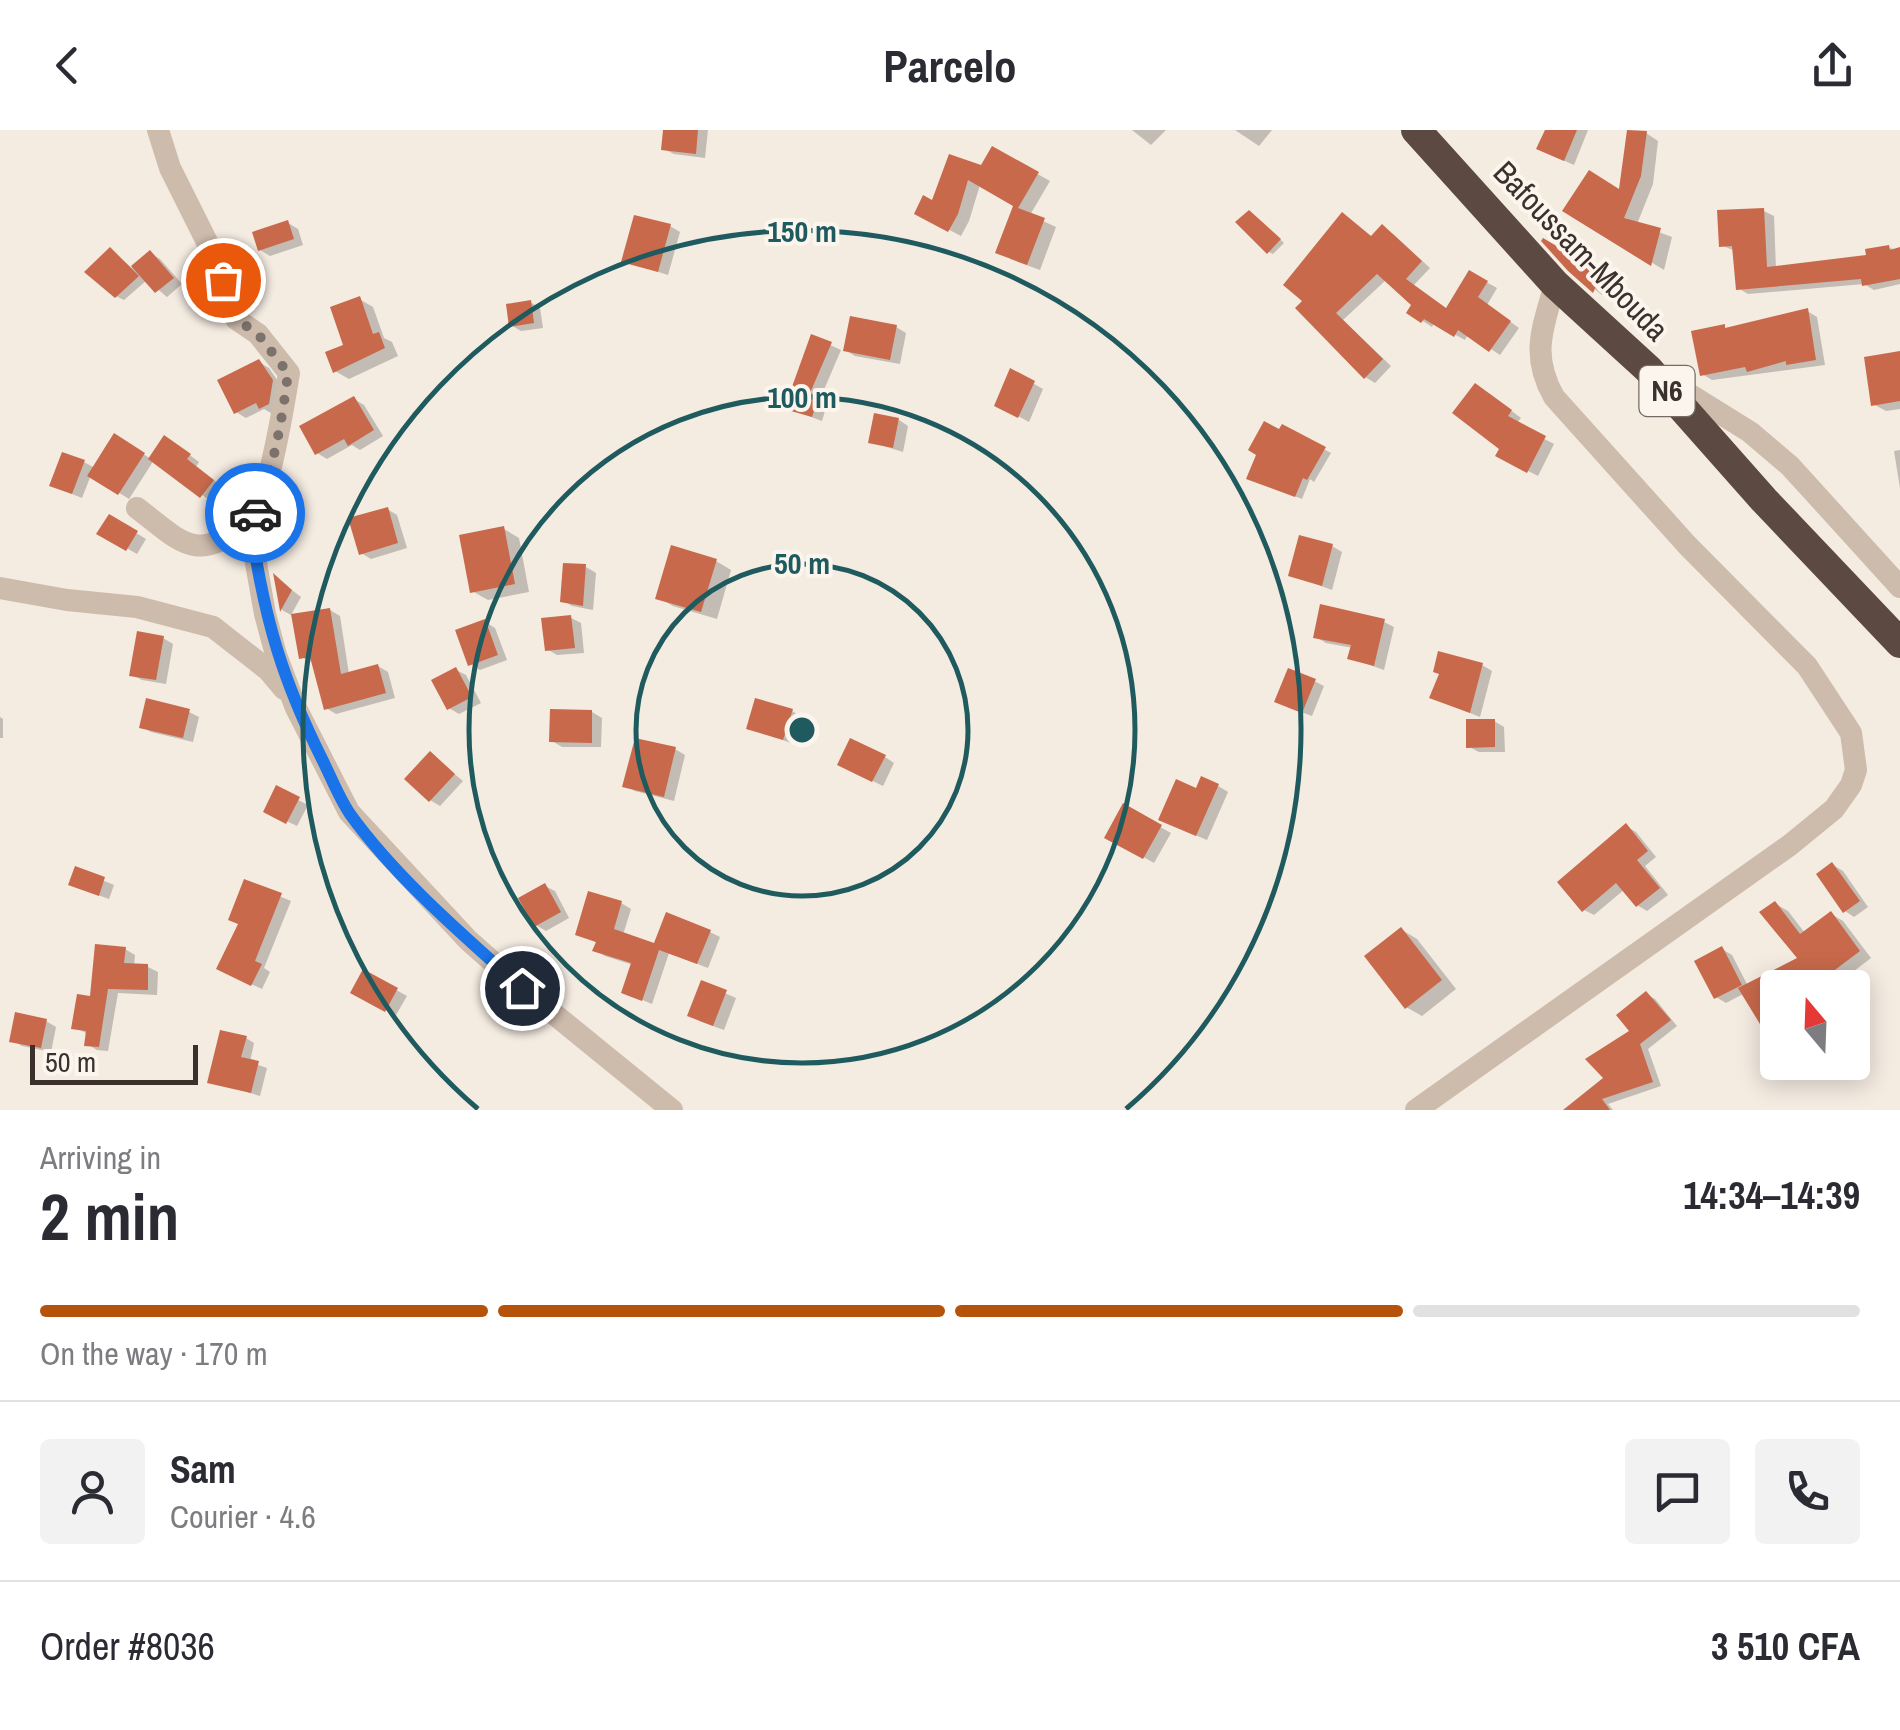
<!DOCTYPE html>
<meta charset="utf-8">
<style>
:root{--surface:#fff;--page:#f2f2f3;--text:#2b2b33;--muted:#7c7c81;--line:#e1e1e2;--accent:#b45309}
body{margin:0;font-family:"Archivo Narrow",sans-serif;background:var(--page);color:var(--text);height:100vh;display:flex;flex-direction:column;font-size:38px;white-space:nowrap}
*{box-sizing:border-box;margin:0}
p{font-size:32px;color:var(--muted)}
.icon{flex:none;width:55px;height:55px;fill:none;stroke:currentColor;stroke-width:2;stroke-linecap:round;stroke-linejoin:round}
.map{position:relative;height:980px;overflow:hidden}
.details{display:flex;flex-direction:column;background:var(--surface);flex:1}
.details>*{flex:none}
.needle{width:65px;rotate:341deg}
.fabs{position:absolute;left:1760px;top:840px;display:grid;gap:20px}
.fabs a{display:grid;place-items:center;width:110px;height:110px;border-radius:10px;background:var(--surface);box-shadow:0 5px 25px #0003;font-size:50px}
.scale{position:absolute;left:30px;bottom:25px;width:168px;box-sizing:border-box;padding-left:10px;border:5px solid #3b302b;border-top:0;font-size:28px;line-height:35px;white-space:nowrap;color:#3b302b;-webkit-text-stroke:8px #fbf5ee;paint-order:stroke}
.pin{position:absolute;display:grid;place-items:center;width:85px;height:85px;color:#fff;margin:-42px;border:5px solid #fff;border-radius:50%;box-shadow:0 2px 10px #0007}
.courier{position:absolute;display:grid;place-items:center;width:100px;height:100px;margin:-50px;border:8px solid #1a73e8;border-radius:50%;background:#fff;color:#222;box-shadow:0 2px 12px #0007}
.summary em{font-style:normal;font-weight:800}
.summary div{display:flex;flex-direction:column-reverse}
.summary{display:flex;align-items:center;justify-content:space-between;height:170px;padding:0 40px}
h1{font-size:65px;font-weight:800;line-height:75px}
.bar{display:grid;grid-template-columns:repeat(4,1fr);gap:15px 10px;align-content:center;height:120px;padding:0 40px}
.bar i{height:12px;border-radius:8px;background:var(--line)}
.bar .on{background:var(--accent)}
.bar p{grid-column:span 4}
.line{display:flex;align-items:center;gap:25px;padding:0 40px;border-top:2px solid var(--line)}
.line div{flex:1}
.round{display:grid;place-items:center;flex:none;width:105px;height:105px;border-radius:10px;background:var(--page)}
header{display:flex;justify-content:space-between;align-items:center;height:130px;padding:0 40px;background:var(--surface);font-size:45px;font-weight:800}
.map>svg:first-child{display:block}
.shadow{fill:#0003}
.building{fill:#c8694b}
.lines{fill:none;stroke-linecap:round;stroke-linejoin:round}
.minor{stroke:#cdbbac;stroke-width:22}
.highway{stroke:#5c4a42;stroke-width:30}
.done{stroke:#7c716b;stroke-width:10;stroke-dasharray:0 18}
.route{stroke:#1a73e8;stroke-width:12}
.ring{fill:none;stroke:#1f5a5e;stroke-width:5}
.labels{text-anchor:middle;stroke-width:8;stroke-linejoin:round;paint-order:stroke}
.shield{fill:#fbf5ee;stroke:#756b66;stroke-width:2.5}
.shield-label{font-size:30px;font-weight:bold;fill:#3b302b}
.street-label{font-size:32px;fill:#3b302b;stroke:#fbf5ee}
.centre{fill:#1f5a5e;stroke:#fbf5ee;stroke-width:5}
.ring-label{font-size:30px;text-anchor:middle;font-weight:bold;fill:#1f5a5e;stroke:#fbf5ee;stroke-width:8;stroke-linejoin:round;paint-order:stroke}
</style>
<header><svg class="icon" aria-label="back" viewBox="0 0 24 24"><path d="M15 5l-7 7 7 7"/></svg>Parcelo<svg class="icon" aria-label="share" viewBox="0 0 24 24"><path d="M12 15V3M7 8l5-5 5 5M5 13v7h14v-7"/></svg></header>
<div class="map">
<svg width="1900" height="980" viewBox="0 0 1900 980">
<rect width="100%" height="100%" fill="#f4ebe1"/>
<g class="shadow">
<path d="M666,0H708L705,28L674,24L664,19Z"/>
<path d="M1132,0H1166L1151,15Z"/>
<path d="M1235,0H1272L1259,16Z"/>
<path d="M1547,0H1588L1574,35L1549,24Z"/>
<path d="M1646,3L1658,11L1653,54L1637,94L1672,107L1664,140L1566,80L1621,63Z"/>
<path d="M993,19L1050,51L1030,85L1056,97L1040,140L1010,129L1016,75L980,55L969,91L961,106L917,83L982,38Z"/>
<path d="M1764,81L1774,86L1776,139L1869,127L1889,118L1900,120V154L1874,160L1864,154L1748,164L1738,158L1735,121L1721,115Z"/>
<path d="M1254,85L1284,113L1273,124L1269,122Z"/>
<path d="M288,93L298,99L303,115L270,126L260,120Z"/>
<path d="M670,96L680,102L668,145L624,131Z"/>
<path d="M1392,103L1430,138L1413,156L1447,180L1470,143L1497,158L1487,175L1519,198L1500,225L1468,204L1465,210L1434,193L1432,197L1409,182L1414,175L1386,150L1343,190L1391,236L1375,253L1365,247L1298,178L1373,108Z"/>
<path d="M1548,114L1609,150L1602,165L1570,139Z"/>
<path d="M110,120L132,138L150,123L160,129L182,154L167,167L147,150L124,170L116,166Z"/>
<path d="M359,169L373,177L384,208L392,212L398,226L349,249L335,241L347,217Z"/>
<path d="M530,172L540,178L543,198L521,201L511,195Z"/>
<path d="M1807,181L1817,187L1825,235L1712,250L1702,244L1724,197L1729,200Z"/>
<path d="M896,197L906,203L900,234L855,226L845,220Z"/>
<path d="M813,207L841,220L820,269L827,274L822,291L787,278Z"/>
<path d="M1900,224V279L1886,281L1873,274Z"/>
<path d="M259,232L269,238L282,257L271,283L264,279L246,288L236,282Z"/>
<path d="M1011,241L1043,259L1029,292L997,275Z"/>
<path d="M1485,261L1521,288L1516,294L1554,314L1538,346L1498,325L1502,318Z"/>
<path d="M354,269L364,275L383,306L360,320L352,315L327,329L317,323Z"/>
<path d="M899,290L908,296L903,322L871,312Z"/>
<path d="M1283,297L1331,323L1314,352L1310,349L1302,369L1256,351Z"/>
<path d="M125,312L151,329L175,314L199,332L196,337L223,357L212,372L154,330L129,369L91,345L82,368L62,360L84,332L95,338Z"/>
<path d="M1900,320V358L1894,321Z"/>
<path d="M387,379L397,385L407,418L371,429L361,423Z"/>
<path d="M110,387L146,409L137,424L100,403Z"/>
<path d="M504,399L519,408L529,462L488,470L472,461Z"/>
<path d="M1332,416L1342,422L1332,460L1291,445Z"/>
<path d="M716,431L731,440L717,489L673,476L658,467Z"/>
<path d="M586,437L596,443L593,480L572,476L562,470Z"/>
<path d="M276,448L301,467L291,485L282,480Z"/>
<path d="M330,480L340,486L349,544L378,536L388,542L395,568L336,584L326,578L314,533L301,527Z"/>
<path d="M571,488L581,493L584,523L557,525L547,519Z"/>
<path d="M485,492L495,498L507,530L480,540L470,534Z"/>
<path d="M1384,492L1394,497L1384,540L1350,528L1353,518L1326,513L1316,507Z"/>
<path d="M163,508L173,514L166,554L142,550L132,545Z"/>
<path d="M1482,535L1492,541L1480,587L1442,572V544Z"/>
<path d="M456,540L466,545L481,573L459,584L449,578Z"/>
<path d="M1314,551L1324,556L1312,586L1287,577Z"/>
<path d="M148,572L189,582L199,587L193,612L151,602L142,597Z"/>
<path d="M792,581L802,587L794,614L748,598Z"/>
<path d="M592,582L602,588L601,617H562L552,611Z"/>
<path d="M0,587L3,589V608H0Z"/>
<path d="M1494,591L1504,597L1505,622H1479L1469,617Z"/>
<path d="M675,619L685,625L674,671L635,661L625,656Z"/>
<path d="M430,624L463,651L440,676L430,670Z"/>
<path d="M885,627L894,633L883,656L850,640Z"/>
<path d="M1218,656L1228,662L1207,710L1171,695L1197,661Z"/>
<path d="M277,659L308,675L297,696L272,684Z"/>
<path d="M1124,677L1171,703L1154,733L1108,707Z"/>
<path d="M1626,696L1636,702L1656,727L1645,736L1668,765L1647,781L1637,775L1625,759L1594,785L1584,780Z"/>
<path d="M1833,735L1843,741L1868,777L1854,787L1845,781Z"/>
<path d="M76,739L114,755L109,769L81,759Z"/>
<path d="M246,752L291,771L264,838L270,842L262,859L229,844Z"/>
<path d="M545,756L555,761L569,788L546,801L536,795Z"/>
<path d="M621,773L631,779L623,805L655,816L710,802L720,807L708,838L669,823L652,874L624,862L633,835L605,826L596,820L598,813L578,804Z"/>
<path d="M1776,774L1788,781L1805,803L1831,784L1843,791L1871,828L1832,858H1778V905L1765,897L1745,863L1726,873L1716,867L1722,819L1732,825L1748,856L1800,829Z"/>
<path d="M1402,800L1417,809L1456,859L1422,886L1406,877Z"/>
<path d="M125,819L135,825L134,836L148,837L158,842L157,865L118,863L108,921L97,920L87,914L88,904L74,897Z"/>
<path d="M364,842L407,866L396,885L354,862Z"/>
<path d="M702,853L736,868L724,900L699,891Z"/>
<path d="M1646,864L1655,869L1677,896L1648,919L1661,956L1608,974L1613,980H1571L1607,948L1633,902Z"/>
<path d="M46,891L56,897L51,922L22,916L12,910Z"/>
<path d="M246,908L254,913L250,932L267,938L260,966L210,951Z"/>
</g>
<g class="building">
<path d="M663,0H698L696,24L661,20Z"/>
<path d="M1545,0H1577L1564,31L1536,19Z"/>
<path d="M1627,0L1647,1L1641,46L1624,88L1661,98L1651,136L1562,81L1589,40L1619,59Z"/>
<path d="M992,16L1039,42L1018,78L1045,88L1027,135L995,123L1013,76L968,50L958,84L948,102L914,84L923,65L932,70L949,24L981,35Z"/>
<path d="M1764,78L1767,137L1866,125L1865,119L1889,115L1890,120L1900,117V149L1862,156L1861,149L1736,160L1732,116L1719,117L1717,80Z"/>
<path d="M1249,80L1281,109L1267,124L1235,92Z"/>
<path d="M1342,82L1371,106L1382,94L1422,131L1406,149L1446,178L1469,140L1488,151L1478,167L1511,191L1489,222L1458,200L1454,207L1424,189L1421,193L1406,183L1411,175L1377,144L1336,183L1383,229L1364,249L1295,178L1302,171L1283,155Z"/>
<path d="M634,85L671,94L658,142L621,132Z"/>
<path d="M288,90L294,109L258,121L252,102Z"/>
<path d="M1543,108L1602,143L1593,163L1568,141L1541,111Z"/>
<path d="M110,117L139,146L115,168L84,142Z"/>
<path d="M150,120L174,148L155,163L131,136Z"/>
<path d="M360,166L373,204L379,202L385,218L333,243L325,222L343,215L330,177Z"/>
<path d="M531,170L534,193L509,197L506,174Z"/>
<path d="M1808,178L1816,230L1786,235V231L1747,242L1745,237L1700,246L1691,201L1725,194V198Z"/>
<path d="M850,186L897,195L890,230L843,221Z"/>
<path d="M811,204L832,212L810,263L819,266L812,287L784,279Z"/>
<path d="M1900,221V271L1871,276L1864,227Z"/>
<path d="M259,229L273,250L269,274L259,279L256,273L234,284L217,250Z"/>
<path d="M1010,238L1035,251L1018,288L994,276Z"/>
<path d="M1475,253L1512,280L1508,286L1546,306L1527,343L1495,326L1499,319L1452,283Z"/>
<path d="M354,266L374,300L348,316L344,309L315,325L299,296Z"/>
<path d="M874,283L899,288L893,318L868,313Z"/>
<path d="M1264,291L1279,299L1282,294L1326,317L1307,350L1303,348L1295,367L1246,349L1256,325L1248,320Z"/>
<path d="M114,303L145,323L118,365L87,346Z"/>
<path d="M164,305L191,324L187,329L214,350L200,368L148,329Z"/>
<path d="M62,322L85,330L72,364L49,356Z"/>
<path d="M388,377L398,413L359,425L348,388Z"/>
<path d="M109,384L138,401L126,421L96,404Z"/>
<path d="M504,396L515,454L470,463L459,405Z"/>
<path d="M1299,405L1333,414L1322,456L1288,446Z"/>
<path d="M671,415L717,429L701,482L655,469Z"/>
<path d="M563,433L586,434L583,476L560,472Z"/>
<path d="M273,443L292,460L280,482V481Z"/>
<path d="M1320,474L1385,489L1374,536L1347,529L1351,515L1313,508Z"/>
<path d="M330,478L341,544L378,534L386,563L324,580L310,527L299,529L291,484Z"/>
<path d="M571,485L575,518L545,521L541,488Z"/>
<path d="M485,489L498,525L468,536L455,500Z"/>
<path d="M137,501L164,506L156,550L129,546Z"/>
<path d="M1438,521L1483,533L1470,583L1429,568L1439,544L1433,542Z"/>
<path d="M456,537L472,567L447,580L431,550Z"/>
<path d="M1288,538L1316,549L1302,583L1274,572Z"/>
<path d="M146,568L190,579L183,608L139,598Z"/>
<path d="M755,568L793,579L783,610L746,599Z"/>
<path d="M550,579L592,580V613L549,612Z"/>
<path d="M1466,589H1495V617L1466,618Z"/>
<path d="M635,608L676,617L664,667L622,657Z"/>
<path d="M850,608L886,625L872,652L837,635Z"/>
<path d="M430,621L455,644L429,672L404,649Z"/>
<path d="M1201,646L1219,654L1196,706L1158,690L1176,649L1196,658Z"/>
<path d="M276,655L300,667L286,694L263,682Z"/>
<path d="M1123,673L1162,695L1143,729L1104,708Z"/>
<path d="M1626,693L1648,721L1637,730L1660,758L1636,777L1616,753L1582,782L1557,752Z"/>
<path d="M1832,732L1860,771L1843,783L1816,744Z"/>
<path d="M75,736L105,747L99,766L68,755Z"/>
<path d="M244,749L282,763L255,831L262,834L251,856L216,839L238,794L228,790Z"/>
<path d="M545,753L561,782L534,797L518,768Z"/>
<path d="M588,761L622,771L614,799L654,813L666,782L711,800L697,834L659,820L642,871L621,863L631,833L592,821L596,812L575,805Z"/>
<path d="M1775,771L1800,804L1831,781L1860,821L1811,858H1778V891L1763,899L1738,858L1797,828L1759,782Z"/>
<path d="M1401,797L1442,850L1405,879L1364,826Z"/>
<path d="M95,814L126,817L124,833L148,834V860L108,859L99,917L84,916L86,901L71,899L77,864L90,866Z"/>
<path d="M1722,816L1742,855L1714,869L1694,831Z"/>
<path d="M363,839L398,858L385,882L350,863Z"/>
<path d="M701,850L727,860L713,896L687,886Z"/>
<path d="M1646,861L1671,890L1640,914L1653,952L1602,969L1610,980H1563L1603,948L1585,929L1629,901L1616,885Z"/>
<path d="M15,882L47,889L41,918L9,912Z"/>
<path d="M220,900L247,906L241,927L259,931L251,963L207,953Z"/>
</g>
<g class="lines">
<g class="minor">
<path d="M158,0L170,38L208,114L236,189L258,204L289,243C283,280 277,316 267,352C262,370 250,386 251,405L265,484L276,525L296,578L349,682L468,810L522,858L672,980"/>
<path d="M1668,251L1750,302L1790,336L1900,457"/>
<path d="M137,378C186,416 194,432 251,393"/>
<path d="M0,458L67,470L137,477L213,497L268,540L284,559"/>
<path d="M1416,980L1790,715L1834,679L1851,655L1856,640L1851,603L1807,536L1687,415L1554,267C1530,224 1543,198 1555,154"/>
</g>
<path class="highway" d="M1416,0L1555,154L1648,239L1764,370L1900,513"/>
</g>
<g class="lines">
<path class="done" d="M223,150L236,189L258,204L288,243C282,291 274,338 255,383"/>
<path class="route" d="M255,383L250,393L252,404C265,491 283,551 322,629C331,647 339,668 350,684C396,748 464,806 522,858"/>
</g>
<g class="ring">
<circle cx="802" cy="600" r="166"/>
<circle cx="802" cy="600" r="333"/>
<path d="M478 979A499 499 0 1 1 1126 979"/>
</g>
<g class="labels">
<rect class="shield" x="1639.5" y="236" width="55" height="50" rx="8"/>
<g class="shield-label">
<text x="1667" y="271">N6</text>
</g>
<g class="street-label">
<text transform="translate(1581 121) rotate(46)" y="11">Bafoussam-Mbouda</text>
</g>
</g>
<circle cx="802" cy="600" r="15" class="centre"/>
<g class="ring-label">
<text x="802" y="112">150 m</text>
<text x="802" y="278">100 m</text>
<text x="802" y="444">50 m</text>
</g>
</svg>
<div class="fabs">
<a><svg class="needle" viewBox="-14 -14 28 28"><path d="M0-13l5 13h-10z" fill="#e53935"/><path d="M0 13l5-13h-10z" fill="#7c7c81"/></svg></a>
</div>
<div class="scale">50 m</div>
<div class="pin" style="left:223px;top:150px;background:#ea580c"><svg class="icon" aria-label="bag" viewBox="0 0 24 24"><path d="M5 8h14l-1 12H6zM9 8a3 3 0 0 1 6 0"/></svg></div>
<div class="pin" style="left:522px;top:858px;background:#1f2937"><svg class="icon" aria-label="home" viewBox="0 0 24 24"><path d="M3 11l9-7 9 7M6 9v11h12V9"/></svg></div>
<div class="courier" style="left:255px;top:383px"><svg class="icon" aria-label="car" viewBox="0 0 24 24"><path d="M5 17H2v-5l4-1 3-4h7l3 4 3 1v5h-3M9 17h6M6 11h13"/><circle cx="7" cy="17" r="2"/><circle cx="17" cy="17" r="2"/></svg></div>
</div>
<section class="details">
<div class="summary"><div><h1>2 min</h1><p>Arriving in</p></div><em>14:34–14:39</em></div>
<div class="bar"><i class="on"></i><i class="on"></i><i class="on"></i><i></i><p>On the way · 170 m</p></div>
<div class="line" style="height:180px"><a class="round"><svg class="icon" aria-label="person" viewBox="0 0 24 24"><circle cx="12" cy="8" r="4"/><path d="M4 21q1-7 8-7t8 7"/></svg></a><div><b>Sam</b><p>Courier · 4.6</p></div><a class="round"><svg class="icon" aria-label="chat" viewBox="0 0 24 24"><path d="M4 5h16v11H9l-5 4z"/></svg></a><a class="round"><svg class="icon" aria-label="phone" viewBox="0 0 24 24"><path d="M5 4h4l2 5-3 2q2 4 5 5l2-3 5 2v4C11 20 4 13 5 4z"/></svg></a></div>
<div class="line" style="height:130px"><div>Order #8036</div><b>3 510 CFA</b></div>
</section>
